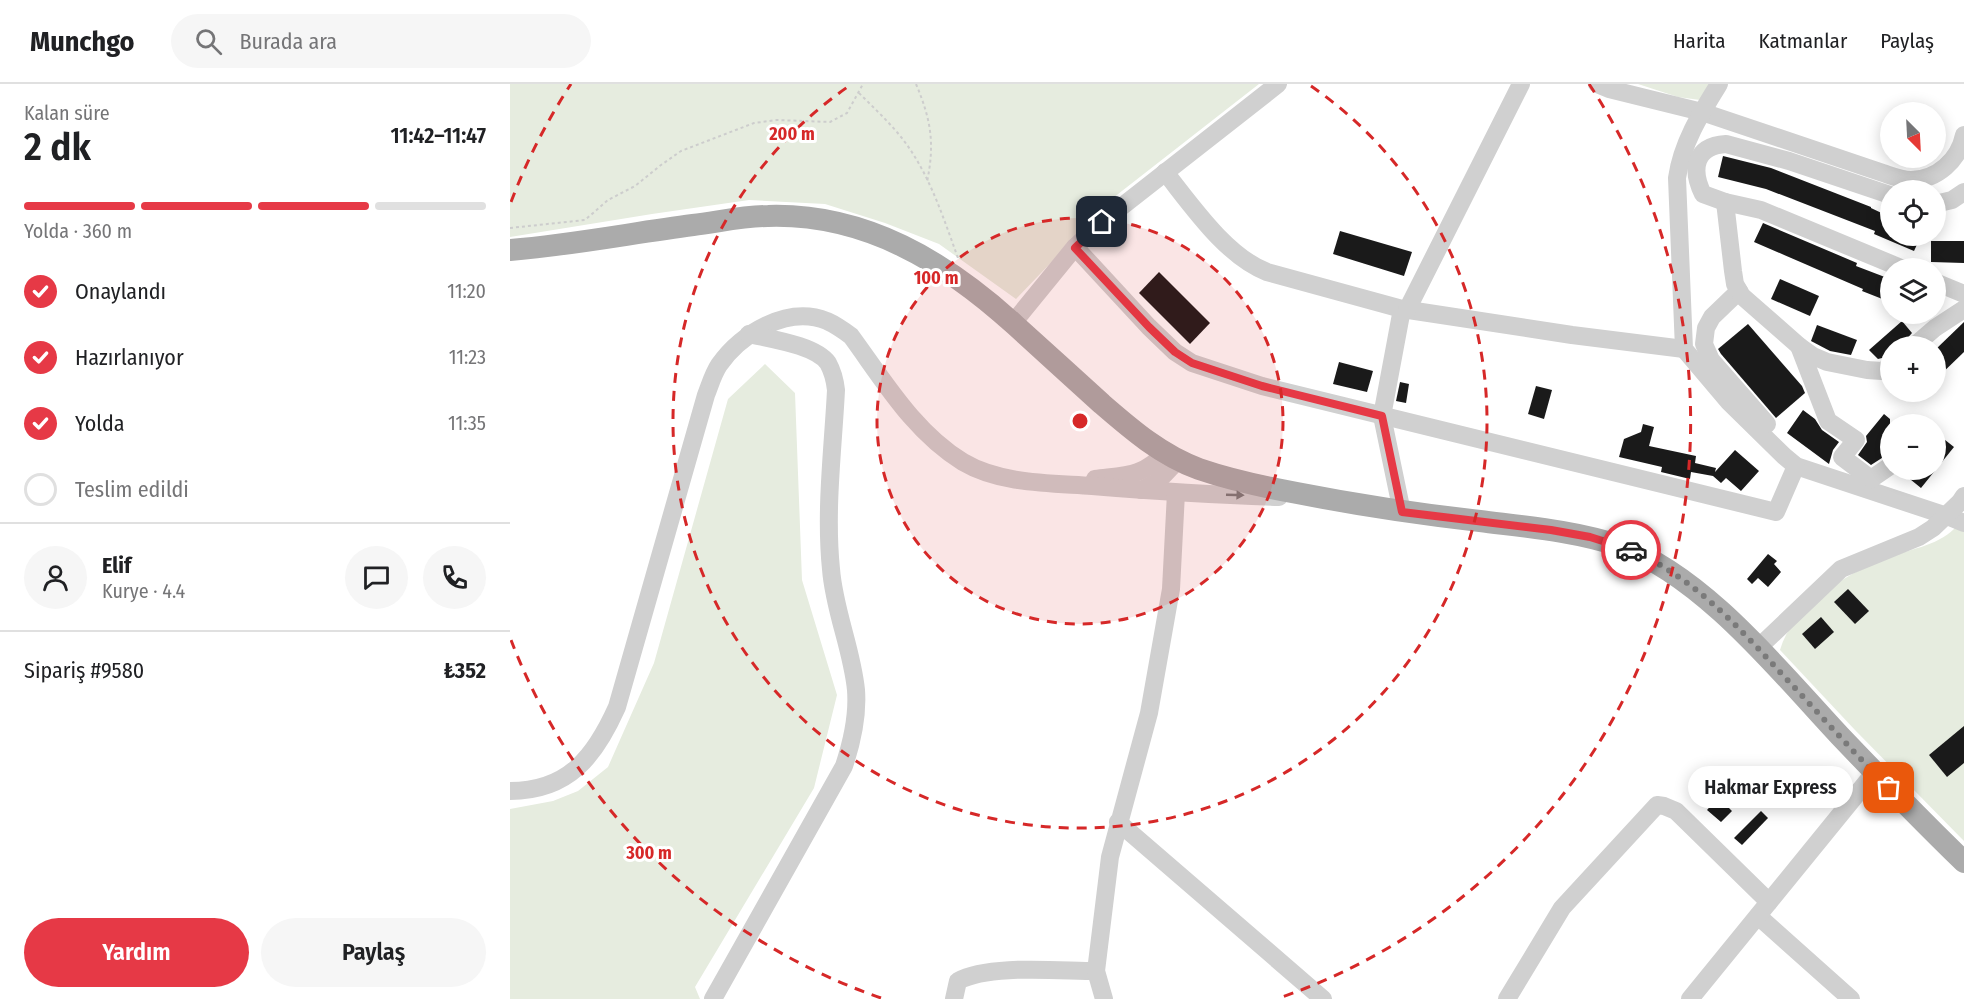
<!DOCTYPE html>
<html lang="tr">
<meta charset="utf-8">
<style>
:root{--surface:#fff;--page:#f6f6f6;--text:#202124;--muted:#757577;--line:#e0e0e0;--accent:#e63946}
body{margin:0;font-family:"Fira Sans Condensed",sans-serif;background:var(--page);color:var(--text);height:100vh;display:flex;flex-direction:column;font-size:22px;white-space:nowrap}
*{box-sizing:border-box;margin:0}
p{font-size:20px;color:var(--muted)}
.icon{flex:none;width:33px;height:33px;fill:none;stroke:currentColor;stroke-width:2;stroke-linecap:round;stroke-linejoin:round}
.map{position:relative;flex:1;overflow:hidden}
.panel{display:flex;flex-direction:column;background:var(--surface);width:510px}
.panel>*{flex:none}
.needle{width:39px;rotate:156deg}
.buttons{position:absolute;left:1370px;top:18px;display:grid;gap:12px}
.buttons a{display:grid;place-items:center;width:66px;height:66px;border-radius:50%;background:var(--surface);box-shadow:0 3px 15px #0003;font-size:30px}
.pin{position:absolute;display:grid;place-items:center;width:51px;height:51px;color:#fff;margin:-26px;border-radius:12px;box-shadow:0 3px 9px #0006}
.courier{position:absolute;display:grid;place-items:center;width:60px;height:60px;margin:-30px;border:4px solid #e63946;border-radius:50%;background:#fff;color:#222;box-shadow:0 2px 8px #0007}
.bubble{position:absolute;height:42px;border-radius:21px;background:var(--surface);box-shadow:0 3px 15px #0003;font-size:20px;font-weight:600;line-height:42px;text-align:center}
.summary em{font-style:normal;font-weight:600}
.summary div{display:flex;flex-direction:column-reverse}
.summary{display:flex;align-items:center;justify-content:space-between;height:102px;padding:0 24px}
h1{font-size:39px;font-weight:600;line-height:45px}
.bar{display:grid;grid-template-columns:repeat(4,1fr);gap:9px 6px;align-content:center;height:72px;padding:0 24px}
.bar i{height:8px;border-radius:4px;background:var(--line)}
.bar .current{background:var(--accent)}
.bar p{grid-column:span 4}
.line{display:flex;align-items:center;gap:15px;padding:0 24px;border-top:2px solid var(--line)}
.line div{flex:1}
.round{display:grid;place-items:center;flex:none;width:63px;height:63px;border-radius:32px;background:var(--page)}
ol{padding:0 24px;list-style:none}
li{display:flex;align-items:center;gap:18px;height:66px}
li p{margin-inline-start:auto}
li .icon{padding:6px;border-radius:50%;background:var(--accent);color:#fff;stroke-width:4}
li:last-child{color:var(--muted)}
li i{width:33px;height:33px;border:3px solid var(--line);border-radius:50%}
.primary-button{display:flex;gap:12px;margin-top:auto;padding:12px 24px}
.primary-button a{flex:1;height:69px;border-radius:36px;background:var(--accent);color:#fff;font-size:24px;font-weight:600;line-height:69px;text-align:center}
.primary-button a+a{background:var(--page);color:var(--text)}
header{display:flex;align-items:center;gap:36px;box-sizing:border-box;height:84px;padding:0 30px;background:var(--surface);border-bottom:2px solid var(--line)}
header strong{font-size:28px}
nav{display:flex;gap:33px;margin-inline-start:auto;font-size:21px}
.search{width:420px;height:54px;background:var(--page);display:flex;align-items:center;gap:15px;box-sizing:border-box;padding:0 21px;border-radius:33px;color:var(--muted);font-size:22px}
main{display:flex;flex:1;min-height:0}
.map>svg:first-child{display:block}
.green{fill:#e6ecdf}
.building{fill:#1a1a1a}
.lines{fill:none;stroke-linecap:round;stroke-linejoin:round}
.path{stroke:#cdcdcd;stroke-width:2;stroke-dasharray:3 3;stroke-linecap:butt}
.minor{stroke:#d0d0d0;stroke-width:18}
.major{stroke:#ababab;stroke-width:22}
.oneway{fill:#7a7a7a}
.done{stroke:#7a7a7a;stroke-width:6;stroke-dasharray:0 10.8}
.route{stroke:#e63946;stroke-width:8}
.ring{fill:none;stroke:#d62828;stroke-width:3;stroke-dasharray:10 8}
.centre{fill:#d62828;stroke:#fff;stroke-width:3}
.ring-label{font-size:18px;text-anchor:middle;font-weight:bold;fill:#d62828;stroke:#fff;stroke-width:6;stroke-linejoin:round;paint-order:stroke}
</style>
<header>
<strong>Munchgo</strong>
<div class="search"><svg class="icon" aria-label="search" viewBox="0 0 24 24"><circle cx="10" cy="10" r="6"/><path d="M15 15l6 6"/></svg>Burada ara</div>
<nav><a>Harita</a><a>Katmanlar</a><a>Paylaş</a></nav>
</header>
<main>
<section class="panel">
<div class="summary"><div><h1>2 dk</h1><p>Kalan süre</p></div><em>11:42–11:47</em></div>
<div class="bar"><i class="current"></i><i class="current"></i><i class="current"></i><i></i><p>Yolda · 360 m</p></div>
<ol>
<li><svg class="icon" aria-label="check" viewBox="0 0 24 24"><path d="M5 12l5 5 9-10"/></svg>Onaylandı<p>11:20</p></li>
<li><svg class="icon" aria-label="check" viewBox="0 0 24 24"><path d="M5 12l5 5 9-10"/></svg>Hazırlanıyor<p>11:23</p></li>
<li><svg class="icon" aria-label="check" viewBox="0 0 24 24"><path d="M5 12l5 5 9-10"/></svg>Yolda<p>11:35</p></li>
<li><i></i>Teslim edildi</li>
</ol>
<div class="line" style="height:108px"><a class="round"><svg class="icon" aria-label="person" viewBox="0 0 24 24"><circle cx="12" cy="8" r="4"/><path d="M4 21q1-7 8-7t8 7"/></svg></a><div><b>Elif</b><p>Kurye · 4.4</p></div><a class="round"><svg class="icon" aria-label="chat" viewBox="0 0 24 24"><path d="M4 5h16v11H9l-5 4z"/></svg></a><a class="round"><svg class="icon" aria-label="phone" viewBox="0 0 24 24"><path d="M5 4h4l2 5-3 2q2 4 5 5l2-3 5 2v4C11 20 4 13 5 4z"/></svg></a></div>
<div class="line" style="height:78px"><div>Sipariş #9580</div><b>₺352</b></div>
<div class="primary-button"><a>Yardım</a><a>Paylaş</a></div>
</section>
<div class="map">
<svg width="1454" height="915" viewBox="0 0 1454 915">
<rect width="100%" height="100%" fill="#fff"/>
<g class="green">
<path d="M0,0H749L603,114L506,215L429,160L375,139L315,120L239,116L142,130L0,153Z"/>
<path d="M1128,0H1200L1190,16L1168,13Z"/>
<path d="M255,280L285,309L292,496L327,611L304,704L185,903L190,915H0V725L43,717L68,707L98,683L144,579L218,315Z"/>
<path d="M1454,429V757L1345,646L1270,566C1283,522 1335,491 1375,474C1397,466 1427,462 1444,445C1448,441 1451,434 1454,429Z"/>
</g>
<g class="building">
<path d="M1213,72L1261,84L1361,123V124L1380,133V152H1411L1404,167L1364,150L1365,147L1256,105L1208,93Z"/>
<path d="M1253,139L1347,179L1346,182L1380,195V218L1352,207L1353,205L1244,158Z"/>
<path d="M830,147L902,168L894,192L823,170Z"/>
<path d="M1421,157H1454V179L1421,178Z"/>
<path d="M649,188L700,239L680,260L629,209Z"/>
<path d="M1270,195L1309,212L1300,232L1261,215Z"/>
<path d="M1392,237L1402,249L1394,258L1393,262H1380V272L1368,275L1359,266Z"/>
<path d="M1454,238V268L1425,296V266Z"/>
<path d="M1238,240L1292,302L1295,309L1266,334L1211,270L1208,265Z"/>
<path d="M1307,241L1347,256L1341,271L1320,267L1301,257Z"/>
<path d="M829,278L863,287L857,308L823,300Z"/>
<path d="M890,298L899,300L896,319L886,317Z"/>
<path d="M1026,302L1042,306L1034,335L1018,330Z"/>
<path d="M1293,326L1305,335L1312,346L1329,358L1323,366L1319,380L1277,349Z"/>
<path d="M1374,330L1380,335V366L1375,372L1361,381L1348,371L1357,358L1356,352Z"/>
<path d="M1133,340L1144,343L1139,362L1186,372L1185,379L1206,384L1205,388L1225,366L1249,387L1231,407L1216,394L1211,399L1203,392L1181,388L1180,395L1151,388L1152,383L1109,373L1114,355L1131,348Z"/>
<path d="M1425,348L1444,363L1411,404L1390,387V386H1425Z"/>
<path d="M1258,470L1267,477L1264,480L1271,488L1258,503L1248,494L1242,500L1237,495Z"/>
<path d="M1338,505L1359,527L1345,540L1324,518Z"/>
<path d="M1311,533L1324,548L1305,565L1292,550Z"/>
<path d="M1454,642V679L1437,693L1419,671Z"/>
<path d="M1213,708L1224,720L1219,724L1222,727L1211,738L1197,726Z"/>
<path d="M1251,727L1258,734L1232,761L1224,754Z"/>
</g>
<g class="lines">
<g class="path">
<path d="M406,0C421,36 425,59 417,98"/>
<path d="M349,9C363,23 378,37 391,53C419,88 433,133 448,174"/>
<path d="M0,144L75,136L98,116L125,102L151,81L171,67L244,39L267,36L320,38L337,29L353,0"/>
</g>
<g class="minor">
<path d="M1087,0L1099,5L1192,28L1373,89C1382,92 1392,96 1401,96C1427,96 1449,76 1454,51"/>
<path d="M1209,0C1191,29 1172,59 1167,94L1174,265L1218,317L1274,372L1286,382L1437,432L1454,439"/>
<path d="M655,88C682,122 716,172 757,188L892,225L1062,251L1174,265"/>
<path d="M1215,118L1193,110C1181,86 1184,62 1216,60L1279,77L1380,111"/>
<path d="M1425,120L1442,116L1454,108"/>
<path d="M565,163L639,243L665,268L682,279L752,302L1266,428L1286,382"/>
<path d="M1425,198L1454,210"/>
<path d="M1229,207L1202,233L1196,244L1194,260L1201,276L1257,340"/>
<path d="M892,225L872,332L892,428"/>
<path d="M897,226L1011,0"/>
<path d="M503,239L565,163L592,138L768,0"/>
<path d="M1289,262L1318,337L1346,356L1332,373L1361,395L1380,382"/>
<path d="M1404,262L1425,244L1454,225"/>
<path d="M1380,283L1372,287L1357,286L1317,278L1303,272L1289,262L1232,212L1225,200L1223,187L1215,118L1251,126L1391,184"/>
<path d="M585,395C617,391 632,393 655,369"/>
<path d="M631,406L647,398L668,376"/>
<path d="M1248,564L1331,485L1409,453L1423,444L1450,418L1454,412"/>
<path d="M0,707C59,707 85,672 107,623L196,311C200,301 203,290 209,281C231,250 277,221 317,237C326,241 333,246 341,252C374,297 404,348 453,378C490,400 540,399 582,402C644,407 706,411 769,413"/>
<path d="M608,738L813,915"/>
<path d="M1248,832L1341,915"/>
<path d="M203,915L334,682C342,658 348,632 346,606C342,565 324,526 321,485C315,426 323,365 326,306C325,297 323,288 318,279C305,261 260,255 239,250"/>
<path d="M444,915L448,897C478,880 550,887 586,887"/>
<path d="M594,915L586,887L600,773L639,629L661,505L666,409"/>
<path d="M997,915L1052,824L1147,721L1154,722L1166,727L1259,818"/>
<path d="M1180,915L1364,689"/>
</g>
<path class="major" d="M0,166C61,161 122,149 183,141C208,138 233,132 258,132C355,129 436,178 505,241C534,267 563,294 592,320C622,346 651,371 689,385C721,396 754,403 787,409C848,421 908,430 970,437C1017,443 1065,447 1110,462C1193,491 1271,589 1330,652C1371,695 1412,737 1454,778"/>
</g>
<defs><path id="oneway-solid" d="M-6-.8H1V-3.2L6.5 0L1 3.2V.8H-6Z" transform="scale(1.5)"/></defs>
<use class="oneway" href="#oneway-solid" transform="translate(725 411) rotate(2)"/>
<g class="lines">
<path class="done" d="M1121,466C1181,492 1226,540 1269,587C1306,626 1341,666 1379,704"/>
<path class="route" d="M592,138L565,164L639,243L665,268L682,279L752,302L872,332L892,428L1041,446L1080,453L1121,466"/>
</g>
<circle cx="570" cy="337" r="203" fill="#d62828" fill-opacity=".12"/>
<g class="ring">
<circle cx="570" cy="337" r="203"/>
<path d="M801 2A407 407 0 1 1 339 2"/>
<path d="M371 914A610 610 0 0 1 1 556M1 118A610 610 0 0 1 61 0M1079 0A610 610 0 0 1 769 914"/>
</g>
<circle cx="570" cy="337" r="9" class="centre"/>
<g class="ring-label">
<text x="282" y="56">200 m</text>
<text x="426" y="200">100 m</text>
<text x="139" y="775">300 m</text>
</g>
</svg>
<div class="buttons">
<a><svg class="needle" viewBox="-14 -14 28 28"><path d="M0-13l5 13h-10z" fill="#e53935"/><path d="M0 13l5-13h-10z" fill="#757577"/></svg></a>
<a><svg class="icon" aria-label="locate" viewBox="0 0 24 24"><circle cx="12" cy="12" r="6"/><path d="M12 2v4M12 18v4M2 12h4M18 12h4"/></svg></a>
<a><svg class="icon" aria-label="layers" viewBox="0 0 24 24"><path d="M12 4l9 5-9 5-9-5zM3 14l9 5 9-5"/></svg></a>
<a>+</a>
<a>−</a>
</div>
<div class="pin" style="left:1379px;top:704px;background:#ea580c"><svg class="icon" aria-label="bag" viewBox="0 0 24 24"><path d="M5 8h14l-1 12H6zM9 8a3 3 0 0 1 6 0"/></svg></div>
<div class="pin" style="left:592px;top:138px;background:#1f2937"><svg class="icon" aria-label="home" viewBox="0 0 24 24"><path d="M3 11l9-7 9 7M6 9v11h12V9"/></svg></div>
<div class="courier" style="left:1121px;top:466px"><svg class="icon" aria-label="car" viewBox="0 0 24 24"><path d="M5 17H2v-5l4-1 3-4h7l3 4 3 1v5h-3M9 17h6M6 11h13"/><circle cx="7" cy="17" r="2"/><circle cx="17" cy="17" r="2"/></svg></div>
<div class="bubble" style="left:1178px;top:682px;width:165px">Hakmar Express</div>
</div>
</main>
